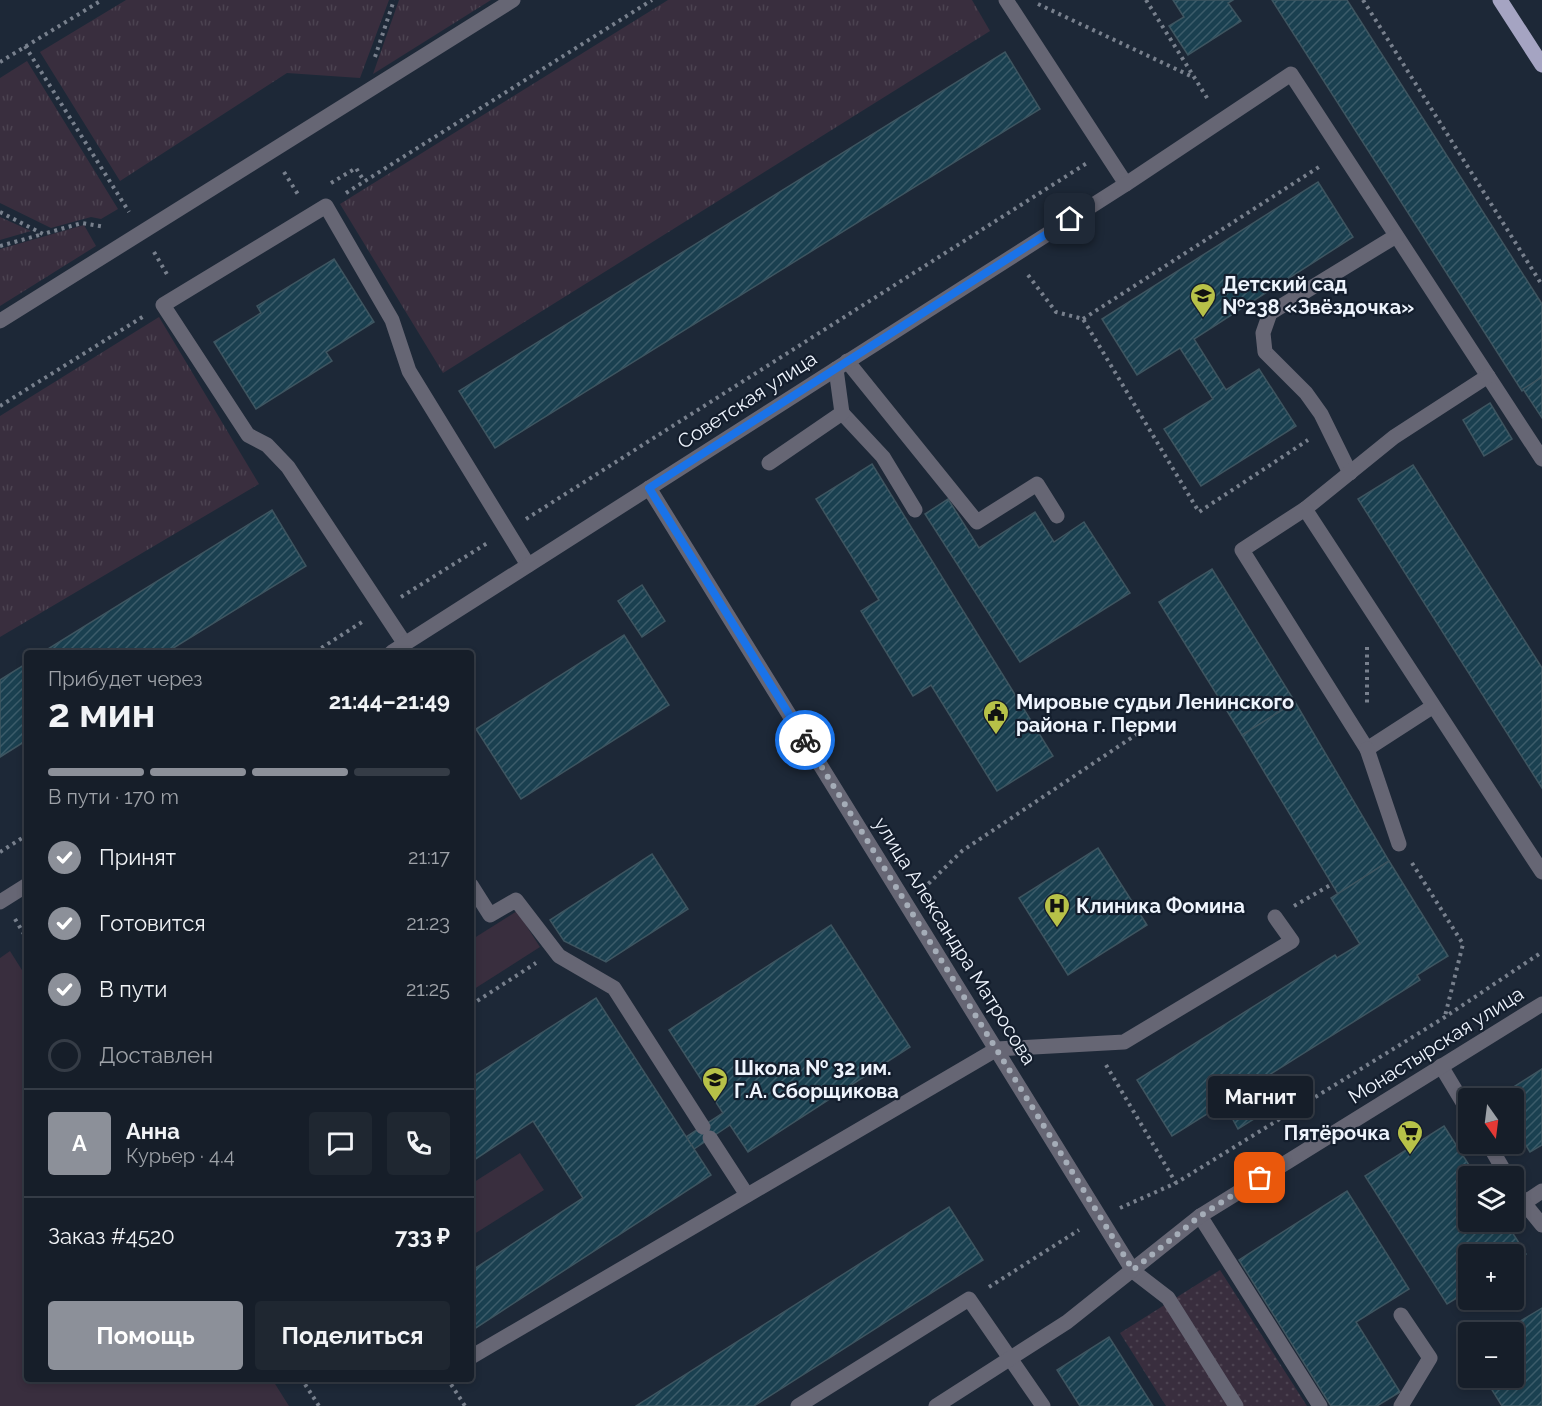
<!DOCTYPE html>
<html lang="ru">
<meta charset="utf-8">
<style>
:root{--surface:#161e29;--page:#1f2731;--text:#f1f3f6;--muted:#9ea2a8;--line:#353c46;--accent:#8c9099}
body{margin:0;font-family:Raleway,sans-serif;background:var(--page);color:var(--text);height:100vh;display:flex;flex-direction:column;font-size:22px;white-space:nowrap}
*{box-sizing:border-box;margin:0}
p{font-size:20px;color:var(--muted)}
.icon{flex:none;width:33px;height:33px;fill:none;stroke:currentColor;stroke-width:2;stroke-linecap:round;stroke-linejoin:round}
.map{position:relative;flex:1;overflow:hidden}
.details{position:absolute;left:24px;top:650px;width:450px;height:732px;display:flex;flex-direction:column;background:var(--surface);border-radius:6px;box-shadow:0 3px 9px #0003,0 0 0 2px var(--line)}
.details>*{flex:none}
.needle{width:39px;rotate:166deg}
.buttons{position:absolute;left:1458px;top:1088px;display:grid;gap:12px}
.buttons a{display:grid;place-items:center;width:66px;height:66px;border-radius:6px;background:var(--surface);box-shadow:0 3px 9px #0003,0 0 0 2px var(--line);font-size:30px}
.pin{position:absolute;display:grid;place-items:center;width:51px;height:51px;color:#fff;margin:-26px;border-radius:12px;box-shadow:0 3px 9px #0006}
.courier{position:absolute;display:grid;place-items:center;width:60px;height:60px;margin:-30px;border:4px solid #1a73e8;border-radius:50%;background:#fff;color:#222;box-shadow:0 2px 8px #0007}
.bubble{position:absolute;height:42px;border-radius:6px;background:var(--surface);box-shadow:0 3px 9px #0003,0 0 0 2px var(--line);font-size:20px;font-weight:700;line-height:42px;text-align:center}
.overview em{font-style:normal;font-weight:700}
.overview div{display:flex;flex-direction:column-reverse}
.overview{display:flex;align-items:center;justify-content:space-between;height:102px;padding:0 24px}
h1{font-size:39px;font-weight:700;line-height:45px}
.bar{display:grid;grid-template-columns:repeat(4,1fr);gap:9px 6px;align-content:center;height:72px;padding:0 24px}
.bar i{height:8px;border-radius:4px;background:var(--line)}
.bar .current{background:var(--accent)}
.bar p{grid-column:span 4}
.line{display:flex;align-items:center;gap:15px;padding:0 24px;border-top:2px solid var(--line)}
.line div{flex:1}
.round{display:grid;place-items:center;flex:none;width:63px;height:63px;border-radius:6px;background:var(--page)}
ol{padding:0 24px;list-style:none}
li{display:flex;align-items:center;gap:18px;height:66px}
li p{margin-inline-start:auto}
li .icon{padding:6px;border-radius:50%;background:var(--accent);color:#fff;stroke-width:4}
li:last-child{color:var(--muted)}
li i{width:33px;height:33px;border:3px solid var(--line);border-radius:50%}
.primary-button{display:flex;gap:12px;margin-top:auto;padding:12px 24px}
.primary-button a{flex:1;height:69px;border-radius:6px;background:var(--accent);color:#fff;font-size:24px;font-weight:700;line-height:69px;text-align:center}
.primary-button a+a{background:var(--page);color:var(--text)}
.map>svg:first-child{display:block}
.grass{fill:url(#grass-tufts)}
.park{fill:url(#park-dots)}
.pitch{fill:#392e3e}
.building{fill:url(#building-hatch);stroke:#3e5560;stroke-width:1.5}
.lines{fill:none;stroke-linecap:round;stroke-linejoin:round}
.path{stroke:#78808d;stroke-width:4;stroke-dasharray:3 4.5;stroke-linecap:butt}
.minor{stroke:#666674;stroke-width:15}
.major{stroke:#a5a4c2;stroke-width:15}
.done{stroke:#a5adb8;stroke-width:6;stroke-dasharray:0 10.8}
.route{stroke:#1a73e8;stroke-width:8}
.labels{text-anchor:middle;stroke-width:4.5;stroke-linejoin:round;paint-order:stroke}
.poi-label{font-size:20px;font-weight:bold;fill:#eef4fd;stroke:#141e2d;text-anchor:start}
.street-label{font-size:20px;fill:#eef4fd;stroke:#141e2d}
</style>
<div class="map">
<svg width="1542" height="1406" viewBox="0 0 1542 1406">
<defs>
<pattern id="grass-tufts" width="24" height="20" patternUnits="userSpaceOnUse" patternTransform="scale(1.5)"><rect width="24" height="20" fill="#392e3e"/><path d="M3 7l-1-3M5 7V3M7 7l1-3M15 17l-1-3M17 17v-4M19 17l1-3" fill="none" stroke="#4c4351"/></pattern>
<pattern id="park-dots" width="8" height="8" patternUnits="userSpaceOnUse" patternTransform="scale(1.5)"><rect width="8" height="8" fill="#392e3e"/><path d="M2 2h.1M6 6h.1" fill="none" stroke="#4c4351" stroke-width="1.8" stroke-linecap="round"/></pattern>
<pattern id="building-hatch" width="6" height="6" patternUnits="userSpaceOnUse" patternTransform="scale(1.5)"><rect width="6" height="6" fill="#1a4050"/><path d="M-1 1l2-2M0 6l6-6M5 7l2-2" fill="none" stroke="#3c5c6a"/></pattern>
</defs>
<rect width="100%" height="100%" fill="#1d2837"/>
<g class="grass">
<path d="M126,0H389L360,78L287,73L120,181L40,52Z"/>
<path d="M399,0H491L373,74Z"/>
<path d="M668,0H972L990,31L443,373L340,204Z"/>
<path d="M27,61L118,209L101,219L91,217L51,228L0,203V78Z"/>
<path d="M0,217L31,231L0,240Z"/>
<path d="M84,225L96,246L0,306V249Z"/>
<path d="M159,317L259,484L0,637V416Z"/>
</g>
<path class="park" d="M1220,1270L1307,1406H1166L1120,1333Z"/>
<g class="pitch">
<path d="M517,911L540,947L471,991V940Z"/>
<path d="M10,951L27,978V1378L272,1379L289,1406H0V958Z"/>
<path d="M520,1153L544,1190L471,1236V1184Z"/>
</g>
<g class="building">
<path d="M1173,0H1233L1228,3L1241,21L1188,55L1169,26L1184,17Z"/>
<path d="M1272,0H1347L1542,304V377L1522,391Z"/>
<path d="M1005,52L1040,109L495,448L459,391Z"/>
<path d="M1318,182L1353,237L1194,339L1226,390L1259,369L1296,426L1201,486L1164,429L1213,399L1180,348L1137,375L1102,319Z"/>
<path d="M334,259L374,322L326,352L332,361L256,409L214,342L261,313L257,306Z"/>
<path d="M1542,377V418L1523,389Z"/>
<path d="M1490,403L1512,439L1484,456L1463,420Z"/>
<path d="M872,464L1053,756L997,791L931,685L913,696L861,611L879,600L816,499Z"/>
<path d="M1413,465L1542,668V788L1358,499Z"/>
<path d="M948,499L979,548L1035,512L1054,542L1084,522L1130,593L1020,662L925,514Z"/>
<path d="M272,510L306,566L167,652H43Z"/>
<path d="M1212,569L1295,702L1242,735L1159,602Z"/>
<path d="M642,585L665,621L642,637L618,601Z"/>
<path d="M624,635L669,705L521,799L476,729Z"/>
<path d="M27,663V740L0,757V680Z"/>
<path d="M1295,702L1389,861L1338,894L1242,735Z"/>
<path d="M1098,848L1147,925L1068,975L1019,898Z"/>
<path d="M652,854L688,909L606,962L564,941L550,920Z"/>
<path d="M1389,861L1448,956L1417,975L1420,980L1172,1136L1137,1080L1335,955L1337,958L1360,944L1331,898Z"/>
<path d="M831,925L910,1047L748,1152L730,1125L694,1149L686,1137L723,1113L669,1030Z"/>
<path d="M596,998L711,1175L471,1331V1271L583,1198L533,1121L471,1162V1078Z"/>
<path d="M1542,1069V1145L1530,1152L1514,1126V1098H1496Z"/>
<path d="M1263,1096L1270,1109L1238,1129L1231,1116Z"/>
<path d="M1444,1126L1476,1176H1468V1221H1505L1526,1254L1514,1263V1254H1468V1291L1447,1304L1365,1176Z"/>
<path d="M1347,1191L1409,1289L1356,1322L1400,1392L1377,1406H1331L1239,1260Z"/>
<path d="M949,1207L983,1260L754,1406H636Z"/>
<path d="M1542,1308V1406H1502L1484,1377H1514V1332H1502Z"/>
<path d="M1109,1337L1153,1406H1080L1057,1370Z"/>
</g>
<g class="lines">
<g class="path">
<path d="M1146,0L1209,101"/>
<path d="M1363,0L1542,285"/>
<path d="M1038,4L1195,78"/>
<path d="M25,46L129,212"/>
<path d="M375,57L394,0"/>
<path d="M0,62L102,0"/>
<path d="M284,172L299,196"/>
<path d="M331,183L356,168L364,181"/>
<path d="M346,193L652,0"/>
<path d="M0,212L43,234L82,223L105,227"/>
<path d="M0,246L43,234"/>
<path d="M154,252L168,276"/>
<path d="M1028,275L1056,312L1083,319L1199,512L1308,440"/>
<path d="M1083,319L1322,165"/>
<path d="M0,406L144,316"/>
<path d="M526,519L1087,163"/>
<path d="M401,597L489,542"/>
<path d="M1367,647V703"/>
<path d="M315,652L362,622"/>
<path d="M0,852L27,835"/>
<path d="M1412,863L1463,944L1445,1016"/>
<path d="M923,889L962,851L1158,720"/>
<path d="M1294,906L1332,884"/>
<path d="M15,919L27,939"/>
<path d="M471,1005L536,963"/>
<path d="M1106,1065L1176,1183"/>
<path d="M1120,1208L1176,1183L1445,1017L1542,952"/>
<path d="M989,1287L1079,1230"/>
<path d="M301,1378L319,1406"/>
<path d="M447,1378L465,1406"/>
</g>
<g class="minor">
<path d="M1006,0L1126,184L1291,74L1542,459"/>
<path d="M0,321L513,0"/>
<path d="M847,361L977,522L1037,484L1057,516"/>
<path d="M842,413L883,457L915,510"/>
<path d="M769,463L842,413L836,369"/>
<path d="M1350,473L1321,414L1306,393L1265,352L1263,333L1270,313L1396,236"/>
<path d="M649,488L1133,1271L1168,1298L1236,1406"/>
<path d="M1305,509L1394,437L1488,376"/>
<path d="M405,644L288,467L267,445L248,435L163,305L326,206L392,320L409,371L528,565"/>
<path d="M392,652L1126,184"/>
<path d="M1432,707L1367,749L1242,550L1305,509L1542,872"/>
<path d="M1367,749L1399,844"/>
<path d="M471,885L490,915L516,900L559,956L614,988L703,1127"/>
<path d="M0,902L27,885"/>
<path d="M1441,1066L1468,1111"/>
<path d="M710,1138L747,1195"/>
<path d="M1488,1143L1507,1176"/>
<path d="M1514,1186L1524,1203L1542,1191"/>
<path d="M1524,1203L1542,1225"/>
<path d="M1200,1216L1320,1406"/>
<path d="M1401,1315L1430,1358L1401,1406"/>
<path d="M471,1357L997,1049L1124,1042L1292,941L1275,917"/>
<path d="M798,1406L969,1299L1043,1406"/>
<path d="M936,1406L1067,1322L1200,1216L1542,1004"/>
</g>
<path class="major" d="M1500,0L1542,65"/>
</g>
<g class="lines">
<path class="done" d="M805,740L1133,1270L1200,1216L1260,1178"/>
<path class="route" d="M805,740L649,488L1070,219"/>
</g>
<defs>
<symbol id="school-pin" viewBox="-11 -11 22 30"><path d="M0 17L-7.5 6A9.5 9.5 0 1 1 7.5 6Z" fill="#b7c148" stroke="#141e2d"/><path d="M0-5L7-2L0 1L-7-2ZM-4 1L0 2.5L4 1V4Q0 6-4 4Z" fill="#111"/></symbol>
<symbol id="civic-pin" viewBox="-11 -11 22 30"><path d="M0 17L-7.5 6A9.5 9.5 0 1 1 7.5 6Z" fill="#b7c148" stroke="#141e2d"/><path d="M-.6-6.5H3V-4.5H.6V-3L4-1V1h2V6H-6V1h2V-1L-.6-3ZM-1.2 2.5V6h2.4V2.5Z" fill="#111"/></symbol>
<symbol id="hospital-pin" viewBox="-11 -11 22 30"><path d="M0 17L-7.5 6A9.5 9.5 0 1 1 7.5 6Z" fill="#b7c148" stroke="#141e2d"/><path d="M-5-5h3v3.5h4V-5h3V5h-3V1.5h-4V5h-3Z" fill="#111"/></symbol>
<symbol id="supermarket-pin" viewBox="-11 -11 22 30"><path d="M0 17L-7.5 6A9.5 9.5 0 1 1 7.5 6Z" fill="#b7c148" stroke="#141e2d"/><path d="M-6-5.5h2.5l.6 2H6L4.5 2H-2.5L-4.4-4H-6ZM-1.5 3.2a1.3 1.3 0 1 0 .1 0ZM3 3.2a1.3 1.3 0 1 0 .1 0Z" fill="#111"/></symbol>
</defs>
<g fill-rule="evenodd">
<use href="#school-pin" x="1188" y="281" width="30" height="40"/>
<use href="#civic-pin" x="981" y="698" width="30" height="40"/>
<use href="#hospital-pin" x="1042" y="891" width="30" height="40"/>
<use href="#school-pin" x="700" y="1065" width="30" height="40"/>
<use href="#supermarket-pin" x="1395" y="1118" width="30" height="40"/>
</g>
<g class="labels">
<g class="poi-label">
<text x="1222" y="291">Детский сад<tspan x="1222" dy="23">№238 «Звёздочка»</tspan></text>
<text x="1016" y="709">Мировые судьи Ленинского<tspan x="1016" dy="23">района г. Перми</tspan></text>
<text x="1076" y="913">Клиника Фомина</text>
<text x="734" y="1075">Школа № 32 им.<tspan x="734" dy="23">Г.А. Сборщикова</tspan></text>
<text x="1390" y="1140" text-anchor="end">Пятёрочка</text>
</g>
<g class="street-label">
<text transform="translate(747 400) rotate(-33)" y="7">Советская улица</text>
<text transform="translate(955 941) rotate(58)" y="7">улица Александра Матросова</text>
<text transform="translate(1436 1045) rotate(-32)" y="7">Монастырская улица</text>
</g>
</g>
</svg>
<div class="buttons">
<a><svg class="needle" viewBox="-14 -14 28 28"><path d="M0-13l5 13h-10z" fill="#e53935"/><path d="M0 13l5-13h-10z" fill="#9ea2a8"/></svg></a>
<a><svg class="icon" aria-label="layers" viewBox="0 0 24 24"><path d="M12 4l9 5-9 5-9-5zM3 14l9 5 9-5"/></svg></a>
<a>+</a>
<a>−</a>
</div>
<div class="pin" style="left:1260px;top:1178px;background:#ea580c"><svg class="icon" aria-label="bag" viewBox="0 0 24 24"><path d="M5 8h14l-1 12H6zM9 8a3 3 0 0 1 6 0"/></svg></div>
<div class="pin" style="left:1070px;top:219px;background:#1f2937"><svg class="icon" aria-label="home" viewBox="0 0 24 24"><path d="M3 11l9-7 9 7M6 9v11h12V9"/></svg></div>
<div class="courier" style="left:805px;top:740px"><svg class="icon" aria-label="bike" viewBox="0 0 24 24"><circle cx="6" cy="16" r="4"/><circle cx="18" cy="16" r="4"/><path d="M6 16l4-8h5l3 8M10 8l3 8H6M13 5h3"/></svg></div>
<div class="bubble" style="left:1208px;top:1076px;width:105px">Магнит</div>
<section class="details">
<div class="overview"><div><h1>2 мин</h1><p>Прибудет через</p></div><em>21:44–21:49</em></div>
<div class="bar"><i class="current"></i><i class="current"></i><i class="current"></i><i></i><p>В пути · 170 m</p></div>
<ol>
<li><svg class="icon" aria-label="check" viewBox="0 0 24 24"><path d="M5 12l5 5 9-10"/></svg>Принят<p>21:17</p></li>
<li><svg class="icon" aria-label="check" viewBox="0 0 24 24"><path d="M5 12l5 5 9-10"/></svg>Готовится<p>21:23</p></li>
<li><svg class="icon" aria-label="check" viewBox="0 0 24 24"><path d="M5 12l5 5 9-10"/></svg>В пути<p>21:25</p></li>
<li><i></i>Доставлен</li>
</ol>
<div class="line" style="height:108px"><b class="round" style="background:var(--accent);color:#fff">А</b><div><b>Анна</b><p>Курьер · 4.4</p></div><a class="round"><svg class="icon" aria-label="chat" viewBox="0 0 24 24"><path d="M4 5h16v11H9l-5 4z"/></svg></a><a class="round"><svg class="icon" aria-label="phone" viewBox="0 0 24 24"><path d="M5 4h4l2 5-3 2q2 4 5 5l2-3 5 2v4C11 20 4 13 5 4z"/></svg></a></div>
<div class="line" style="height:78px"><div>Заказ #4520</div><b>733 ₽</b></div>
<div class="primary-button"><a>Помощь</a><a>Поделиться</a></div>
</section>
</div>
